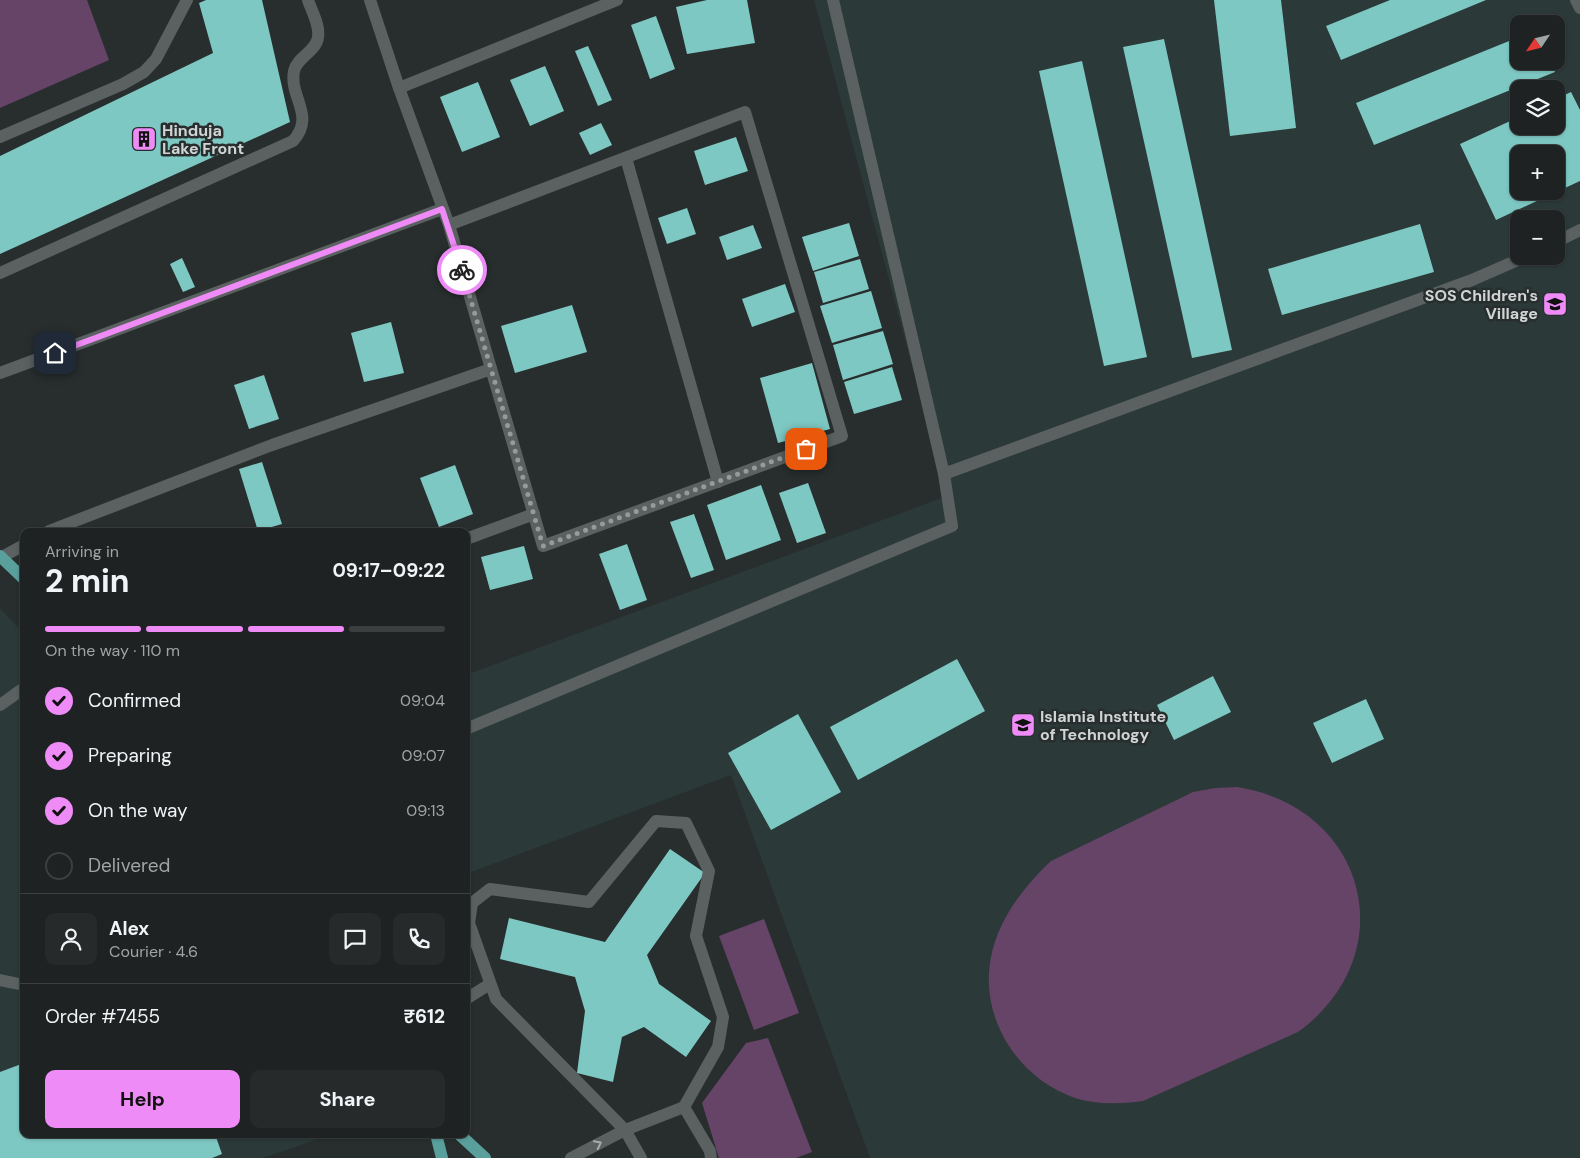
<!DOCTYPE html>
<meta charset="utf-8">
<style>
:root{--surface:#1e2222;--page:#262a2a;--text:#f1f3f6;--muted:#a1a4a5;--line:#3c3f40;--accent:#ef8bf7}
body{margin:0;font-family:"DM Sans",sans-serif;background:var(--page);color:var(--text);height:100vh;display:flex;flex-direction:column;font-size:19px;white-space:nowrap}
*{box-sizing:border-box;margin:0}
p{font-size:16px;color:var(--muted)}
.icon{flex:none;width:28px;height:28px;fill:none;stroke:currentColor;stroke-width:2;stroke-linecap:round;stroke-linejoin:round}
.map{position:relative;flex:1;overflow:hidden}
.details{position:absolute;left:20px;top:528px;width:450px;height:610px;display:flex;flex-direction:column;background:var(--surface);border-radius:10px;box-shadow:0 1px 4px #0004,0 0 0 1px var(--line)}
.details>*{flex:none}
.needle{width:32px;rotate:235deg}
.tools{position:absolute;left:1510px;top:15px;display:grid;gap:10px}
.tools a{display:grid;place-items:center;width:55px;height:55px;border-radius:10px;background:var(--surface);box-shadow:0 1px 4px #0004,0 0 0 1px var(--line);font-size:25px}
.pin{position:absolute;display:grid;place-items:center;width:42px;height:42px;color:#fff;margin:-21px;border-radius:10px;box-shadow:0 2px 8px #0006}
.courier{position:absolute;display:grid;place-items:center;width:50px;height:50px;margin:-25px;border:4px solid #ef8bf7;border-radius:50%;background:#fff;color:#222;box-shadow:0 1px 6px #0007}
.headline em{font-style:normal;font-weight:700}
.headline div{display:flex;flex-direction:column-reverse}
.headline{display:flex;align-items:center;justify-content:space-between;height:85px;padding:0 25px}
h1{font-size:32px;font-weight:700;line-height:38px}
.bar{display:grid;grid-template-columns:repeat(4,1fr);gap:8px 5px;align-content:center;height:60px;padding:0 25px}
.bar i{height:6px;border-radius:4px;background:var(--line)}
.bar .on{background:var(--accent)}
.bar p{grid-column:span 4}
.line{display:flex;align-items:center;gap:12px;padding:0 25px;border-top:1px solid var(--line)}
.line div{flex:1}
.round{display:grid;place-items:center;flex:none;width:52px;height:52px;border-radius:10px;background:var(--page)}
ol{padding:0 25px;list-style:none}
li{display:flex;align-items:center;gap:15px;height:55px}
li p{margin-inline-start:auto}
li .icon{padding:5px;border-radius:50%;background:var(--accent);color:#111;stroke-width:4}
li:last-child{color:var(--muted)}
li i{width:28px;height:28px;border:2px solid var(--line);border-radius:50%}
.cta{display:flex;gap:10px;margin-top:auto;padding:10px 25px}
.cta a{flex:1;height:58px;border-radius:10px;background:var(--accent);color:#111;font-size:20px;font-weight:700;line-height:58px;text-align:center}
.cta a+a{background:var(--page);color:var(--text)}
.map>svg:first-child{display:block}
.built{fill:#2b3938;fill-rule:evenodd}
.green{fill:#654467}
.building{fill:#7ec8c3;fill-rule:evenodd}
.lines{fill:none;stroke-linecap:round;stroke-linejoin:round}
.minor{stroke:#5b6160;stroke-width:12}
.major{stroke:#599f9b;stroke-width:12}
.oneway{stroke:#a7acab}
.done{stroke:#959a9a;stroke-width:5;stroke-dasharray:0 9}
.route{stroke:#ef8bf7;stroke-width:6}
.labels{text-anchor:middle;stroke-width:5;stroke-linejoin:round;paint-order:stroke}
.poi-label{font-size:16px;font-weight:bold;fill:#d0d4d4;stroke:#282e2e;text-anchor:start}
</style>
<div class="map">
<svg width="1580" height="1158" viewBox="0 0 1580 1158">
<rect width="100%" height="100%" fill="#282e2e"/>
<g class="built">
<path d="M814,0H1580V1158H870L731,775L466,874V675L947,496ZM1519,24H1556V61H1519ZM1519,89H1556V126H1519ZM1519,154H1556V191H1519ZM1519,219H1556V256H1519Z"/>
<path d="M0,608L24,634V1134H332L263,1158H0Z"/>
</g>
<g class="green">
<path d="M0,0H87L109,60L0,108Z"/>
<path d="M1237,787C1367,807 1405,954 1298,1032L1143,1101C1120,1104 1097,1105 1075,1098C1017,1078 979,1017 991,957C998,920 1024,886 1051,861L1193,792L1215,788Z"/>
<path d="M764,919L799,1013L754,1030L719,936Z"/>
<path d="M768,1038L812,1152L796,1158H719L702,1103L746,1043Z"/>
</g>
<g class="building">
<path d="M206,0H262L290,122L0,254V156L213,53L199,3Z"/>
<path d="M707,0H747L755,43L687,54L676,7Z"/>
<path d="M1214,0H1281L1296,128L1230,136Z"/>
<path d="M1390,0H1486L1341,60L1326,26Z"/>
<path d="M656,16L675,69L650,79L631,25Z"/>
<path d="M1519,37V61H1551L1555,72L1374,145L1356,103Z"/>
<path d="M1164,39L1232,350L1192,358L1123,47Z"/>
<path d="M588,46L612,100L598,106L575,51Z"/>
<path d="M1082,61L1147,357L1104,366L1039,71Z"/>
<path d="M545,66L564,111L530,126L510,80Z"/>
<path d="M478,82L500,137L462,152L440,97Z"/>
<path d="M1571,92L1580,110V181L1496,220L1460,144L1519,117V126H1556V99ZM1519,154H1556V191H1519Z"/>
<path d="M601,123L612,145L590,155L579,133Z"/>
<path d="M736,137L748,171L705,185L694,151Z"/>
<path d="M687,208L696,234L667,244L658,218Z"/>
<path d="M849,223L859,256L813,271L802,237Z"/>
<path d="M1420,224L1434,272L1282,315L1268,269Z"/>
<path d="M753,225L762,248L727,260L719,237Z"/>
<path d="M182,258L195,287L183,292L170,264Z"/>
<path d="M860,259L869,289L823,303L814,272Z"/>
<path d="M785,284L795,312L752,327L742,299Z"/>
<path d="M871,291L882,328L832,343L820,306Z"/>
<path d="M572,305L587,352L515,373L501,326Z"/>
<path d="M391,322L404,373L364,382L351,333Z"/>
<path d="M883,331L893,364L843,380L833,345Z"/>
<path d="M812,363L830,429L778,443L760,378Z"/>
<path d="M892,367L902,400L854,414L844,382Z"/>
<path d="M264,375L279,419L249,429L234,385Z"/>
<path d="M262,462L282,524L258,531L239,469Z"/>
<path d="M455,465L473,514L439,527L420,478Z"/>
<path d="M808,483L826,533L797,543L779,493Z"/>
<path d="M761,485L781,540L726,560L707,505Z"/>
<path d="M694,514L714,570L691,578L670,522Z"/>
<path d="M627,544L647,600L620,610L599,554Z"/>
<path d="M524,546L533,579L490,590L481,557Z"/>
<path d="M957,659L985,711L858,780L830,727Z"/>
<path d="M1213,676L1231,712L1174,740L1157,705Z"/>
<path d="M1366,699L1384,739L1332,763L1313,723Z"/>
<path d="M798,714L841,792L771,830L728,753Z"/>
<path d="M670,849L705,873L647,955L659,984L711,1021L686,1057L644,1027L622,1037L613,1082L577,1073L585,1011L575,977L500,959L509,918L605,942Z"/>
<path d="M24,1063V1134H215L222,1154L212,1158H0V1072Z"/>
</g>
<g class="lines">
<g class="minor">
<path d="M370,0L399,88L449,225L543,546L842,436L745,112L449,225"/>
<path d="M1576,0L1580,8"/>
<path d="M399,88L617,0"/>
<path d="M0,137L123,84L144,72L156,59L187,0"/>
<path d="M626,158L718,482"/>
<path d="M1556,242L1580,230"/>
<path d="M0,273L293,141C316,115 289,98 294,71C297,57 317,51 318,37C320,25 312,12 308,0"/>
<path d="M0,373L442,209"/>
<path d="M944,474L1472,280L1527,256"/>
<path d="M49,531L272,445L491,369"/>
<path d="M466,539L534,514"/>
<path d="M0,558L24,545"/>
<path d="M0,705L24,688"/>
<path d="M466,729L952,526L944,474L833,0"/>
<path d="M0,980L24,985"/>
<path d="M466,999L490,984"/>
<path d="M571,1158L625,1130L684,1107"/>
<path d="M641,1158L625,1130L496,999L469,923L472,903L490,889L589,902L656,821L686,823L709,871L696,936L723,1017L718,1047L684,1107L710,1151L711,1158"/>
</g>
<g class="major">
<path d="M0,556L24,579"/>
<path d="M436,1134L442,1158"/>
<path d="M459,1134L485,1158"/>
</g>
</g>
<defs><path id="oneway-chevron" d="M-2-3.5L2.5 0L-2 3.5" fill="none" stroke-width="1.6" stroke-linecap="round" stroke-linejoin="round" transform="scale(1.25)"/></defs>
<use class="oneway" href="#oneway-chevron" transform="translate(598 1144) rotate(-27)"/>
<g class="lines">
<path class="done" d="M462,270L543,546L806,449"/>
<path class="route" d="M55,353L442,209L462,270"/>
</g>
<defs>
<symbol id="building-square" viewBox="-11 -11 22 22"><rect x="-9" y="-9" width="18" height="18" rx="4" fill="#ef8bf7" stroke="#282e2e"/><path d="M-4-6H4V6H1V3H-1V6H-4ZM-2.5-4.3h1.7v1.8h-1.7ZM.8-4.3h1.7v1.8H.8ZM-2.5-1h1.7V.8h-1.7ZM.8-1h1.7V.8H.8Z" fill="#111"/></symbol>
<symbol id="school-square" viewBox="-11 -11 22 22"><rect x="-9" y="-9" width="18" height="18" rx="4" fill="#ef8bf7" stroke="#282e2e"/><path d="M0-5L7-2L0 1L-7-2ZM-4 1L0 2.5L4 1V4Q0 6-4 4Z" fill="#111"/></symbol>
<symbol id="university-square" viewBox="-11 -11 22 22"><rect x="-9" y="-9" width="18" height="18" rx="4" fill="#ef8bf7" stroke="#282e2e"/><path d="M0-5L7-2L0 1L-7-2ZM-4 1L0 2.5L4 1V4Q0 6-4 4Z" fill="#111"/></symbol>
</defs>
<g fill-rule="evenodd">
<use href="#building-square" x="130" y="125" width="28" height="28"/>
<use href="#school-square" x="1541" y="290" width="28" height="28"/>
<use href="#university-square" x="1009" y="711" width="28" height="28"/>
</g>
<g class="labels">
<g class="poi-label">
<text x="162" y="136">Hinduja<tspan x="162" dy="18">Lake Front</tspan></text>
<text x="1538" y="301" text-anchor="end">SOS Children's<tspan x="1538" dy="18">Village</tspan></text>
<text x="1040" y="722">Islamia Institute<tspan x="1040" dy="18">of Technology</tspan></text>
</g>
</g>
</svg>
<div class="tools">
<a><svg class="needle" viewBox="-14 -14 28 28"><path d="M0-13l5 13h-10z" fill="#e53935"/><path d="M0 13l5-13h-10z" fill="#a1a4a5"/></svg></a>
<a><svg class="icon" aria-label="layers" viewBox="0 0 24 24"><path d="M12 4l9 5-9 5-9-5zM3 14l9 5 9-5"/></svg></a>
<a>+</a>
<a>−</a>
</div>
<div class="pin" style="left:806px;top:449px;background:#ea580c"><svg class="icon" aria-label="bag" viewBox="0 0 24 24"><path d="M5 8h14l-1 12H6zM9 8a3 3 0 0 1 6 0"/></svg></div>
<div class="pin" style="left:55px;top:353px;background:#1f2937"><svg class="icon" aria-label="home" viewBox="0 0 24 24"><path d="M3 11l9-7 9 7M6 9v11h12V9"/></svg></div>
<div class="courier" style="left:462px;top:270px"><svg class="icon" aria-label="bike" viewBox="0 0 24 24"><circle cx="6" cy="16" r="4"/><circle cx="18" cy="16" r="4"/><path d="M6 16l4-8h5l3 8M10 8l3 8H6M13 5h3"/></svg></div>
<section class="details">
<div class="headline"><div><h1>2 min</h1><p>Arriving in</p></div><em>09:17–09:22</em></div>
<div class="bar"><i class="on"></i><i class="on"></i><i class="on"></i><i></i><p>On the way · 110 m</p></div>
<ol>
<li><svg class="icon" aria-label="check" viewBox="0 0 24 24"><path d="M5 12l5 5 9-10"/></svg>Confirmed<p>09:04</p></li>
<li><svg class="icon" aria-label="check" viewBox="0 0 24 24"><path d="M5 12l5 5 9-10"/></svg>Preparing<p>09:07</p></li>
<li><svg class="icon" aria-label="check" viewBox="0 0 24 24"><path d="M5 12l5 5 9-10"/></svg>On the way<p>09:13</p></li>
<li><i></i>Delivered</li>
</ol>
<div class="line" style="height:90px"><a class="round"><svg class="icon" aria-label="person" viewBox="0 0 24 24"><circle cx="12" cy="8" r="4"/><path d="M4 21q1-7 8-7t8 7"/></svg></a><div><b>Alex</b><p>Courier · 4.6</p></div><a class="round"><svg class="icon" aria-label="chat" viewBox="0 0 24 24"><path d="M4 5h16v11H9l-5 4z"/></svg></a><a class="round"><svg class="icon" aria-label="phone" viewBox="0 0 24 24"><path d="M5 4h4l2 5-3 2q2 4 5 5l2-3 5 2v4C11 20 4 13 5 4z"/></svg></a></div>
<div class="line" style="height:65px"><div>Order #7455</div><b>₹612</b></div>
<div class="cta"><a>Help</a><a>Share</a></div>
</section>
</div>
